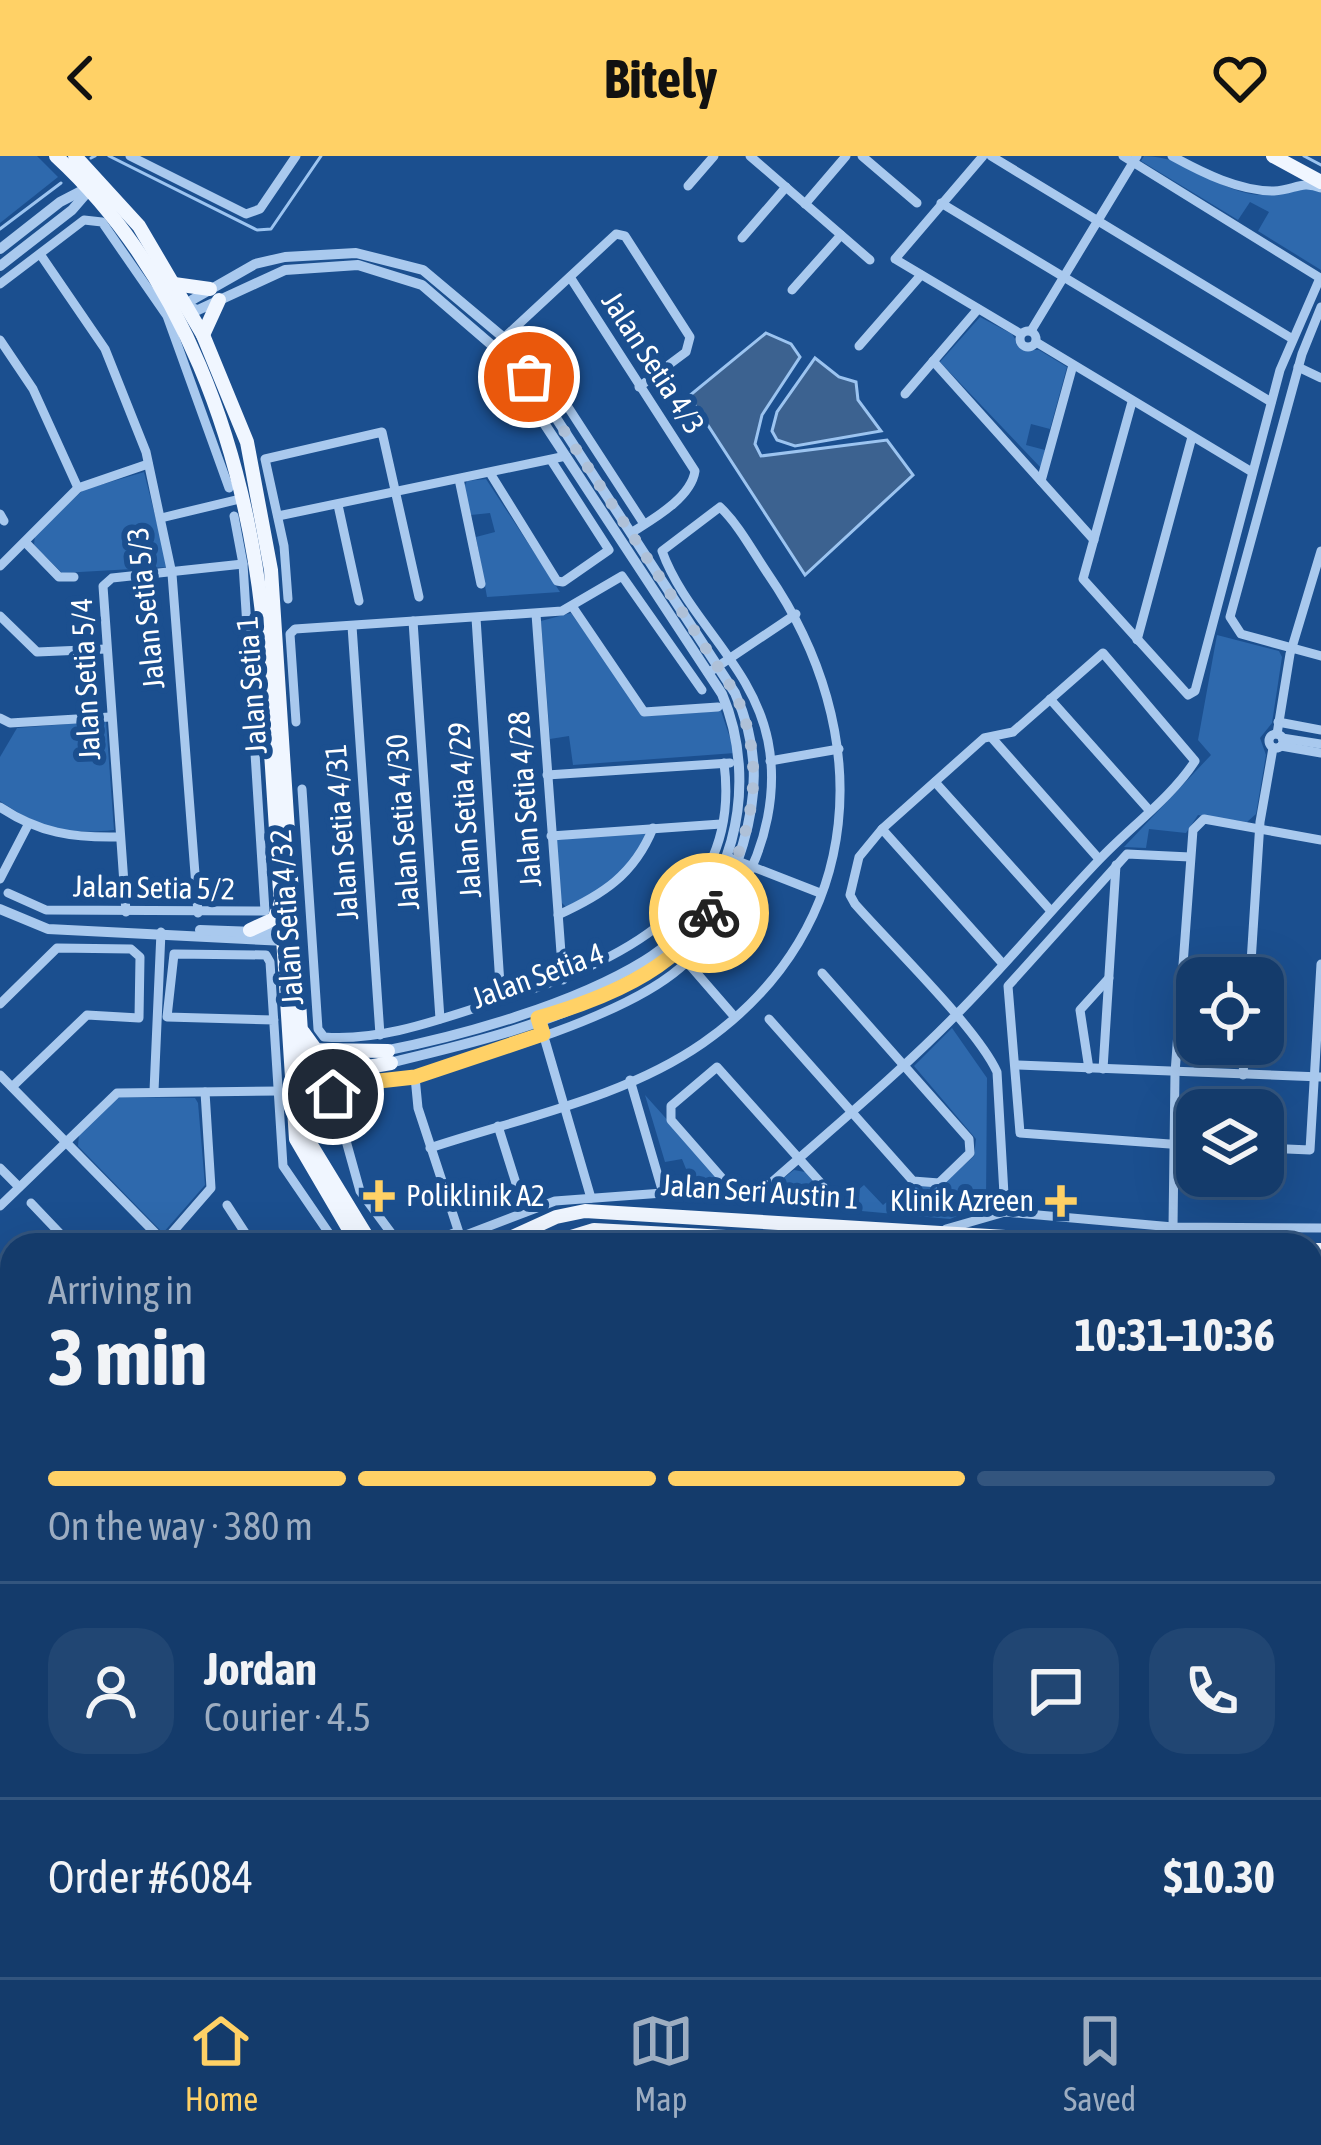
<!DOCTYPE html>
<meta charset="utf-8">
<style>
:root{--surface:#143b6b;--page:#214673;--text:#f1f3f6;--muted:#9dadc1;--line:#33557e;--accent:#ffd166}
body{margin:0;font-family:"Asap Condensed",sans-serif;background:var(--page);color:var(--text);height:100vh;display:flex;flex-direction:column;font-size:45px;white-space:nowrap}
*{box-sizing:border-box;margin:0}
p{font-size:39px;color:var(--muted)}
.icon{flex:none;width:66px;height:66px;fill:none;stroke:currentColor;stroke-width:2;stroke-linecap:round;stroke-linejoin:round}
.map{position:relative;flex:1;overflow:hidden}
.panel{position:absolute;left:0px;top:1077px;width:1323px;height:744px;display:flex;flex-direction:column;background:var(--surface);border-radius:36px 36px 0 0;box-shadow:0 12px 48px #0002,0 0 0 3px var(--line)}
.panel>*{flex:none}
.controls{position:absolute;left:1176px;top:801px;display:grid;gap:24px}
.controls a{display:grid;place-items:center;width:108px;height:108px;border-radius:24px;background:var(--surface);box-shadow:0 12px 48px #0002,0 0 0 3px var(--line);font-size:60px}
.pin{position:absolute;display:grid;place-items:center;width:102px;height:102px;color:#fff;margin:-51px;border:6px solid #fff;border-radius:50%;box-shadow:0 3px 12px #0007}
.courier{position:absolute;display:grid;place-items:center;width:120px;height:120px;margin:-60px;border:9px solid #ffd166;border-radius:50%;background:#fff;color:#222;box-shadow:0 3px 15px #0007}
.headline em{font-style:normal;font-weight:700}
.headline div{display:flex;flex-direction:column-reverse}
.headline{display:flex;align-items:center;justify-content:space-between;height:204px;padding:0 48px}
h1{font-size:78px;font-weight:700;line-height:90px}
.bar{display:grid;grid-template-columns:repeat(4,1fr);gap:18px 12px;align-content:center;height:144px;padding:0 48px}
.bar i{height:15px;border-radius:9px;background:var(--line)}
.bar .selected{background:var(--accent)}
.bar p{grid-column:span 4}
.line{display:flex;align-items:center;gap:30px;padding:0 48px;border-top:3px solid var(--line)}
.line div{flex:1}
.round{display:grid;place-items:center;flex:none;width:126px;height:126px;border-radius:36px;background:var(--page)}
header{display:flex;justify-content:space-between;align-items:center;height:156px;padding:0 48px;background:var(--accent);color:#111;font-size:54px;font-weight:700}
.menu{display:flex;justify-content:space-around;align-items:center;height:168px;border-top:3px solid var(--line);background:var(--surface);font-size:33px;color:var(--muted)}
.menu a{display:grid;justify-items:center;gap:6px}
.menu .selected{color:var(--accent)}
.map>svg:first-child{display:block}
.green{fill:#2e69ad}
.water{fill:#3c6290;stroke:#9cc4f0;stroke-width:3}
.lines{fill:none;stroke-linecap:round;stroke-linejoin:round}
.stream{stroke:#9cc4f0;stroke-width:3}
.minor{stroke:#a9c9ee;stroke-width:9}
.tertiary{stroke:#a9c9ee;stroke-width:10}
.primary{stroke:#f0f6ff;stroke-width:14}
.done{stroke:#afc1d8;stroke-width:12;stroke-dasharray:0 21.6}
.route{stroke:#ffd166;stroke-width:15}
.poi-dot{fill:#ffd166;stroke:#1b4f8f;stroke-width:4.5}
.labels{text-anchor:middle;stroke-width:12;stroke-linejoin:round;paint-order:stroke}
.street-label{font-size:30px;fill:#fff;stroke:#1b4f8f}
.poi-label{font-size:30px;fill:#fff;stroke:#1b4f8f;text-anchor:start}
</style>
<header><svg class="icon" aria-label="back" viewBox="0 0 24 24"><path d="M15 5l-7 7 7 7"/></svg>Bitely<svg class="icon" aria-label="heart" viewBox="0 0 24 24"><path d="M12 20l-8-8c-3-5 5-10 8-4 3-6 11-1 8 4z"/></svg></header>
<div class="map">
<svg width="1321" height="1821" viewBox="0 0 1321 1821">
<rect width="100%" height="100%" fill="#1b4f8f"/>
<g class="green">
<path d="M0,0H37L58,21L0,67Z"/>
<path d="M1144,0C1202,0 1234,63 1306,29L1321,37V114L1258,75L1269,56L1250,46L1238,64L1141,5Z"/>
<path d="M980,161L1012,178L1022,194H1039L1067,211L1050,273L1031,268L1026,289L1045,294L1041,312L940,206Z"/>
<path d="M144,316L168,411L62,417L34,389L35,379L83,334Z"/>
<path d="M486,323L560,436L487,441L476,381L495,376L490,357L471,359L464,331L467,325Z"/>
<path d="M571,457L645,560L721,555L735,597L573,609L569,580L550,583L541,465Z"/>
<path d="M1217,479L1279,495L1282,501L1272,567L1260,582L1266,599L1256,658L1247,666L1198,659L1186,677L1149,673L1146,692L1124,691L1211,599L1198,584Z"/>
<path d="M106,565L114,674C68,679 39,672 0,645V601L17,572Z"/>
<path d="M646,676C638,715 599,736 566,751L560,745L556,684Z"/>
<path d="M952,872L987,922L986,1048L950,1063L697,1040L682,1003L665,1006L645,939L732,1036L763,1038L794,1014L805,1016L832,1047H843L864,1029L883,1049L909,1027L940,1031L974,1000L976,983L914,910Z"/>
<path d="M115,941L195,942L198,947L205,1029L163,1077L78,990L79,978Z"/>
</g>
<g class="water">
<path d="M766,177L791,188L800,201L762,259L755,288L761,300L887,284L913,319L805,419L689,240Z"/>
<path d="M815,202L839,221L856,226L858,244L881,275L795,290L777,284L772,275L777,256Z"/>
</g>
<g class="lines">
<g class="stream">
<path d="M109,0L257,74L271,73L321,0"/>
<path d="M1304,0L1321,9"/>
<path d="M91,2L95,0"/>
<path d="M0,73L61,27"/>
</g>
<g class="minor">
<path d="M130,0L246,58L260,53L296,0"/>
<path d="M750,0L870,104"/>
<path d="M862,0L917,47"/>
<path d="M983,0L895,103L1021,178"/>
<path d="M991,0L1291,182"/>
<path d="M1123,0L1320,122L1280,214L1195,535L1188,539L1083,423L1132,246"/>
<path d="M1172,0C1203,17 1239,35 1274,35C1295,34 1301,24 1321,32"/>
<path d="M688,30L714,0"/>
<path d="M941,47L1271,246"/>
<path d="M805,48L846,0"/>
<path d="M742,82L786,31"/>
<path d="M40,98L105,193L146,296L172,418L198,757"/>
<path d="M570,121L695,315C691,342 653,363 631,377"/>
<path d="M0,128L84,64L102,66L167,160L229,332"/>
<path d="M792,134L841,79"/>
<path d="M1321,151L1302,198L1230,461L1241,478L1321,500"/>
<path d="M516,171L644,368"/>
<circle cx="1028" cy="183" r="8"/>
<path d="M1031,175L1137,0"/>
<path d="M0,184L33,233L78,332"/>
<path d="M1036,186L1252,316"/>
<path d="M859,190L921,119"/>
<path d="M494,191L616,78L625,80L690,181L686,196L639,231"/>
<path d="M933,205L1094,384"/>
<path d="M1298,211L1321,222"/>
<path d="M905,238L978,153"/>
<path d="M490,317L557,425L563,426L609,394L551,304"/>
<path d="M459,323L481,428"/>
<path d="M1041,325L1073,209"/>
<path d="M338,349L359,445"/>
<path d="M0,358L4,365"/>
<path d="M278,360L566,300"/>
<path d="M161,362L244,342"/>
<path d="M25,386L59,421H74"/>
<path d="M0,410L78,332L148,308"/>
<path d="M288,443L284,390L265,303L382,276L419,441"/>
<path d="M572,450L644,556L718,551"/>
<path d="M536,458L563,824"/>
<path d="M0,460L37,496L106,493"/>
<path d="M476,462L501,844"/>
<path d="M413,465L440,863"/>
<path d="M352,470L380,879"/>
<path d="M1137,484L1192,281"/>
<path d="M708,517L796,458"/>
<path d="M1050,543L1149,654"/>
<path d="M0,562L10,567L110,561"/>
<path d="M296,566L290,478L295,473L562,455L622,420L702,534"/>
<path d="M1278,566L1321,574"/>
<circle cx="1276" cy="585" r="7"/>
<path d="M1277,578L1290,498L1321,395"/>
<path d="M992,582L1099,703"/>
<path d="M1282,582L1321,588"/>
<path d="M1281,590L1321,597"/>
<path d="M770,605L839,593"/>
<path d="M547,619L730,607"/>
<path d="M935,626L1051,755"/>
<path d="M302,633L318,873L324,881C380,885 432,866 485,849C602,812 744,760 724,607"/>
<path d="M0,651C39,677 73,682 119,681"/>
<path d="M882,673L1003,808"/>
<path d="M551,680L721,668"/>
<path d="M1190,701L1127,698L1008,830L1020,977L1197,990"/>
<path d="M730,702L820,737"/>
<path d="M0,723L28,669"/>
<path d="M8,737L46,754L265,755L243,408L234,360"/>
<path d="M126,756L103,430L112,422L243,408"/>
<path d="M558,759C602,739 634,719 653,672"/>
<path d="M687,806L733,859"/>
<path d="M1250,822L1260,666L1273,592"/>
<path d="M0,848L57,792L131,793L140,801L139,862L87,859L12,931"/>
<path d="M769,863L913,1025L939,1027L970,997L969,983L822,817"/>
<path d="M274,864L167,861L174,798L266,799L270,806L283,1010L337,1089"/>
<path d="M542,874L591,1042"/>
<path d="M1018,909L1321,921"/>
<path d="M1089,913L1080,854L1109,822"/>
<path d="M1103,913L1116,709"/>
<path d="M0,919L164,1086"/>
<path d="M1243,919L1245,888"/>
<path d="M415,921L418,952L463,1089"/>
<path d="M154,935L161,776"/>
<path d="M498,970L525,1056"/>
<path d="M1263,992L1310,994L1321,808"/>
<path d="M0,1012L19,1031"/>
<path d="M836,1044L717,911L671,950V964L728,1029L764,1033C828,976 895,921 955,860C1005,810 1050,755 1099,704C1129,672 1171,642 1195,605L1103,497L1013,576L984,582L882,673L859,701L850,739L855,748C891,789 977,872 997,916L1005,1056"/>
<path d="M31,1047L71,1089"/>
<path d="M227,1049L253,1089"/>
<path d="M0,1050L117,937L279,935"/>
<path d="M946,1073L1005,1056L1173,1071L1321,1072"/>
<path d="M458,1082L555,1045L663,1037L630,924"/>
<path d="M164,1086L211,1032L205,936"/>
<path d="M400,1089L360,1035L333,938C354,920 386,929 411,921C485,900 622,862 680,812C706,790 722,763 740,734C766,690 778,635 768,585C753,509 686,462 662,395L720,351C739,369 753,396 768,418C876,575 869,771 703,887C624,942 520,962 430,992"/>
<path d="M425,1089L454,1077"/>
<path d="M1152,1089L1167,1084L1173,1071"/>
<path d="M1188,1089L1173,1071L1175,917L1193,674L1204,663L1321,684"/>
<path d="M0,1117L12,1130"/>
<path d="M0,1219L12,1236"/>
<path d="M0,1345L12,1364"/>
<path d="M0,1638L12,1668"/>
<path d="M0,1684L12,1671"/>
</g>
<g class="tertiary">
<path d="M0,93L60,46L87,32"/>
<path d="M0,110L72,54L91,32"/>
<path d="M188,151L192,144L255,108L285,101L356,97L423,114L504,182L735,537C758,588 759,634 743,688C700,836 521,875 389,907"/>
<path d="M188,151L198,154L285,114L358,109L422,129L494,191L722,538C761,629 734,750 644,805C574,848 465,879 384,895"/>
<path d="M0,753L48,773L286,785"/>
<path d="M200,774L289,777"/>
<path d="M0,1544L12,1575"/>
<path d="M0,1575L12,1605"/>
<path d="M0,1820L12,1794"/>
</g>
<g class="primary">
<path d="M56,0C183,117 243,289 262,457L296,983L358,1089"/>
<path d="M75,0L139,70L203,179L247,286L271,414L308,984L372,1089"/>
<path d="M1273,0L1321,26"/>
<path d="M174,128L210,133"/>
<path d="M203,179L219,144"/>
<path d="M250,774L274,763L280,749"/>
<path d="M303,876L316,894L388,895"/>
<path d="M311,940L313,924L321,919L391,907"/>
<path d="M495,1089L556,1061L585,1055L1133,1089"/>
<path d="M545,1089L594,1074L876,1089"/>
<path d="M1311,1094H1321"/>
<path d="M1311,1118H1321"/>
<path d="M0,1413L12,1408"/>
<path d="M0,1432L12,1428"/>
</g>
</g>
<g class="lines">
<path class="done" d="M529,221L735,537C770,615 751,687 709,757"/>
<path class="route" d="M333,938L343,929L415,921L543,878L538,862C600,844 675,815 709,757"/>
</g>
<g class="poi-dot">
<path d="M373 1022h12v12h12v12h-12v12h-12v-12h-12v-12h12z"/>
<path d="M1055 1027h12v12h12v12h-12v12h-12v-12h-12v-12h12z"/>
</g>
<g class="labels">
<g class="street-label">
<text transform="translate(653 207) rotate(57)" y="10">Jalan Setia 4/3</text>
<text transform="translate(146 452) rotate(-96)" y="10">Jalan Setia 5/3</text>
<text transform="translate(86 523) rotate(-93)" y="10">Jalan Setia 5/4</text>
<text transform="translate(252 529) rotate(-94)" y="10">Jalan Setia 1</text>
<text transform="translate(525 643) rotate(-94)" y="10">Jalan Setia 4/28</text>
<text transform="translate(465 654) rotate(-94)" y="10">Jalan Setia 4/29</text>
<text transform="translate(403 666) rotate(-94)" y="10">Jalan Setia 4/30</text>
<text transform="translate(342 676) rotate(-94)" y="10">Jalan Setia 4/31</text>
<text transform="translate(154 732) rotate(1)" y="10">Jalan Setia 5/2</text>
<text transform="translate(287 761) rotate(-94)" y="10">Jalan Setia 4/32</text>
<text transform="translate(538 820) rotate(-20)" y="10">Jalan Setia 4</text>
<text transform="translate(760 1036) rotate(4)" y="10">Jalan Seri Austin 1</text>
</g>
<g class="poi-label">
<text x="406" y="1050">Poliklinik A2</text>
<text x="1034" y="1055" text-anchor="end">Klinik Azreen</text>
</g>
</g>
</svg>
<div class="controls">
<a><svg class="icon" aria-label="locate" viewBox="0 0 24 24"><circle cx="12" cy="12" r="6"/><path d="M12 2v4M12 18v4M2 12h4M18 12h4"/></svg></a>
<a><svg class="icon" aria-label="layers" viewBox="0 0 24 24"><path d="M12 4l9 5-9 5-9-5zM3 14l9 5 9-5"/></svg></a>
</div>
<div class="pin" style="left:529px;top:221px;background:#ea580c"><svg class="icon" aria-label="bag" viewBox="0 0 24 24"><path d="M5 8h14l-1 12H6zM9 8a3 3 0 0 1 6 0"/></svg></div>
<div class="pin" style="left:333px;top:938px;background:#1f2937"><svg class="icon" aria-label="home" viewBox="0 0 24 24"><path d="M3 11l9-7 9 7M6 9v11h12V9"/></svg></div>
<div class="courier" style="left:709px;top:757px"><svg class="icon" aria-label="bike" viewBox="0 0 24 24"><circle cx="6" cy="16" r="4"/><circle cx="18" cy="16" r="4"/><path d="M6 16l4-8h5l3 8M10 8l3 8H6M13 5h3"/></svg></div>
<section class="panel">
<div class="headline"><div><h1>3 min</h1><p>Arriving in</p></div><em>10:31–10:36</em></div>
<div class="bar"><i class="selected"></i><i class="selected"></i><i class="selected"></i><i></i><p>On the way · 380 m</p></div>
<div class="line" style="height:216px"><a class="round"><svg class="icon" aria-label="person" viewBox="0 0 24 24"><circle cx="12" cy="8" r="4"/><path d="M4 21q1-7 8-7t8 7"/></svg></a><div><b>Jordan</b><p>Courier · 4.5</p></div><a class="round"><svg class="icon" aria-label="chat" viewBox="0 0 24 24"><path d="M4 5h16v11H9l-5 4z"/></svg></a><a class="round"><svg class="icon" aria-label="phone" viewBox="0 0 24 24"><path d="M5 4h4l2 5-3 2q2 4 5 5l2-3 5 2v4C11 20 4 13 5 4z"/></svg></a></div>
<div class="line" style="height:156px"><div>Order #6084</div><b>$10.30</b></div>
</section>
</div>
<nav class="menu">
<a class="selected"><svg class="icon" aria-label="home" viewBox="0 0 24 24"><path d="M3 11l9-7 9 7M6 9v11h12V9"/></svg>Home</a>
<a><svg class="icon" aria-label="map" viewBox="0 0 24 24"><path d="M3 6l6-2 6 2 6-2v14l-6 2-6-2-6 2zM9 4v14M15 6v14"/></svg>Map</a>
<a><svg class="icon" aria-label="saved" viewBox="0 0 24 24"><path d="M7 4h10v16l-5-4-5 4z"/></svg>Saved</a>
</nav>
